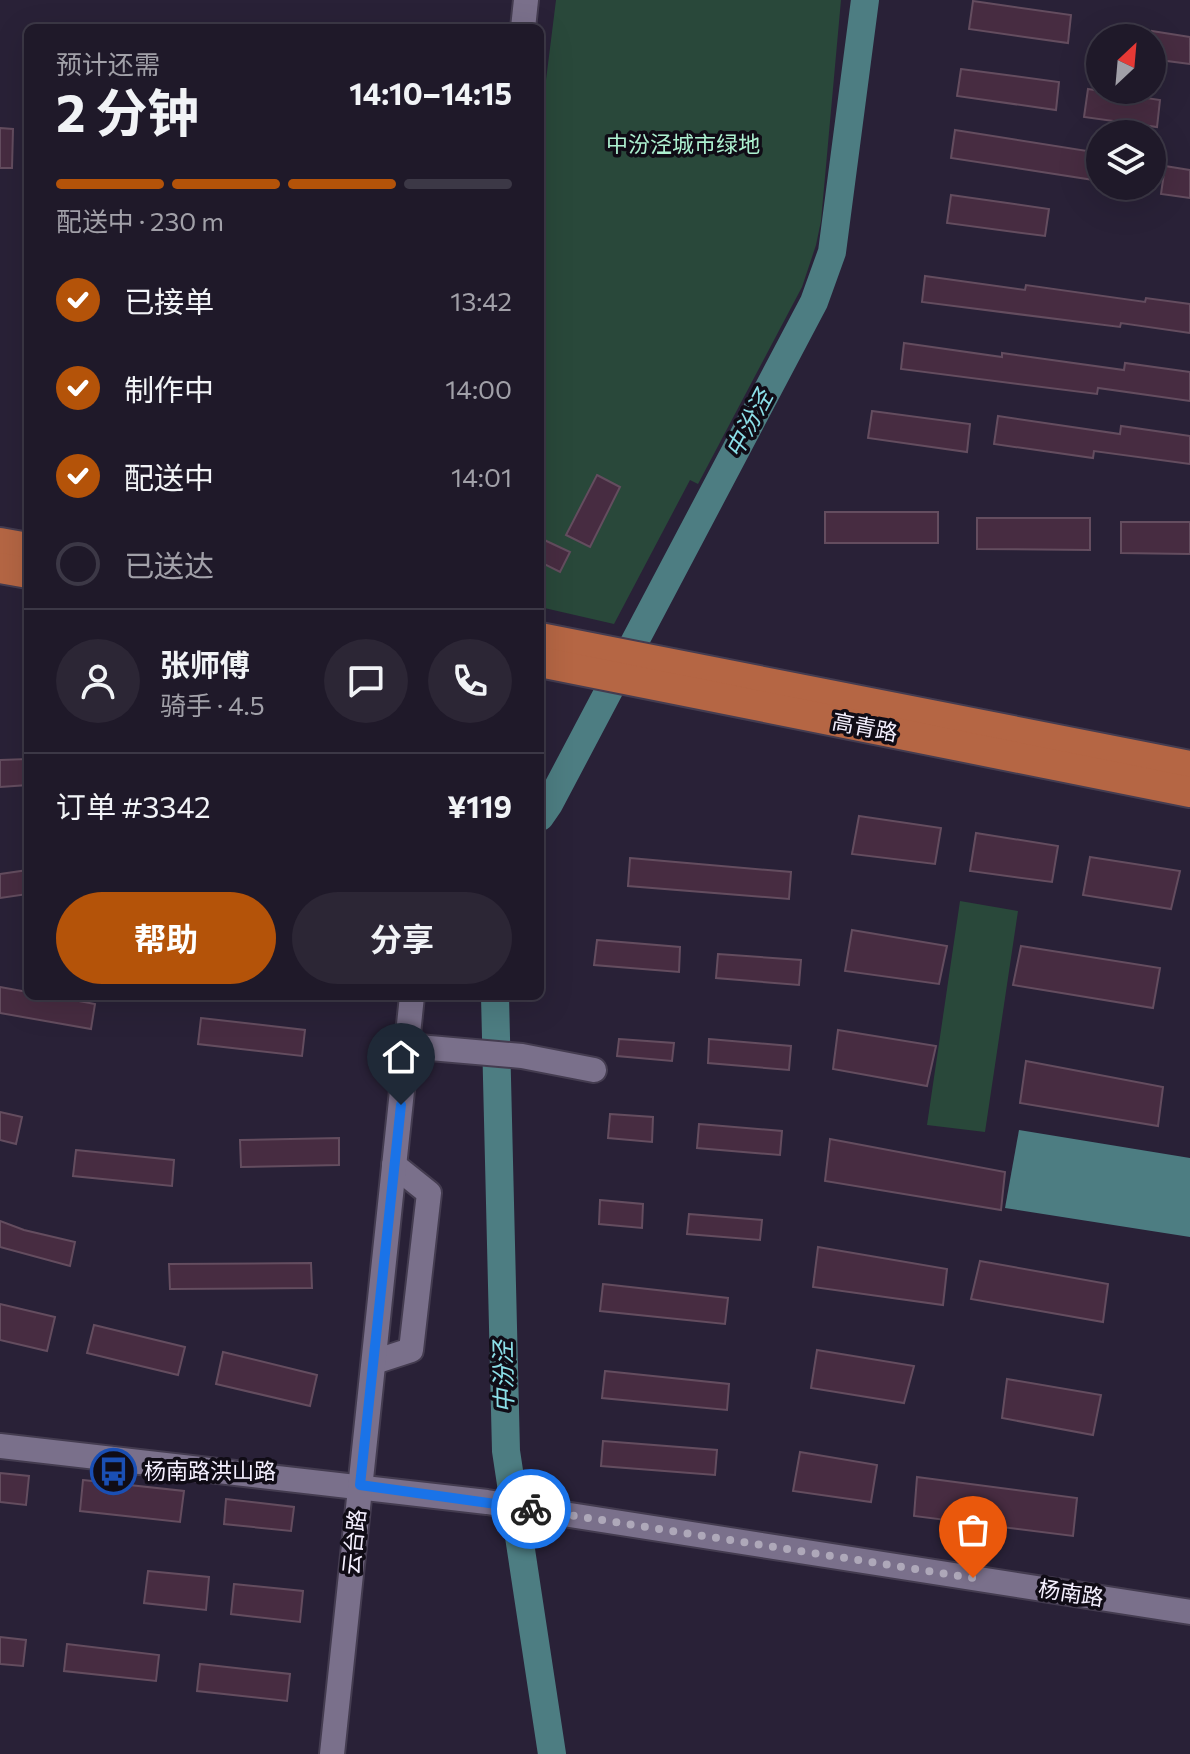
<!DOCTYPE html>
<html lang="zh">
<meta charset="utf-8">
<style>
:root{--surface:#1f1929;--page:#2c2635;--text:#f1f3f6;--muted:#a1a0a8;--line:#3c3846;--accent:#b45309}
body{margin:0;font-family:Commissioner,"Noto Sans SC",sans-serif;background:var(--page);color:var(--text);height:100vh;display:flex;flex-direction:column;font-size:30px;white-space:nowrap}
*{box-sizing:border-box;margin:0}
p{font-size:26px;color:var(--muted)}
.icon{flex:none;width:44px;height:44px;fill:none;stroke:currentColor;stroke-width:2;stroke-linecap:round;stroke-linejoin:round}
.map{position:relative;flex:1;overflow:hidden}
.details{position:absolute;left:24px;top:24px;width:520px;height:976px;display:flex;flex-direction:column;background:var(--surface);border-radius:12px;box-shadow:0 8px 32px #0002,0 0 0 2px var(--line)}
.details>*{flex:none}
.needle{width:52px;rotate:26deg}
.fabs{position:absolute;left:1086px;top:24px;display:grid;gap:16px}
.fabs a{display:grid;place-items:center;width:80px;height:80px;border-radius:50%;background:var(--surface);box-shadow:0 8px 32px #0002,0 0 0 2px var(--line);font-size:40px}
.pin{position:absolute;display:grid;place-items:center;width:68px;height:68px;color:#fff;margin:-82px -34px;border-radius:50% 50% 50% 0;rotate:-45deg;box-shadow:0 0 8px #0007}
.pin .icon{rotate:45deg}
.courier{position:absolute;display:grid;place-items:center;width:80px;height:80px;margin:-40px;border:6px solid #1a73e8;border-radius:50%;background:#fff;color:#222;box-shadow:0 2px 10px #0007}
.headline em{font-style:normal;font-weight:700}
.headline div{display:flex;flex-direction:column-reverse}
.headline{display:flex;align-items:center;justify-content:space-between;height:136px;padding:0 32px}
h1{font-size:52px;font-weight:700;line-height:60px}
.bar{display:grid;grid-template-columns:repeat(4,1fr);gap:12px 8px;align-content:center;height:96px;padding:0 32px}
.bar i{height:10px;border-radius:6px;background:var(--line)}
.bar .active{background:var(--accent)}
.bar p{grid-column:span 4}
.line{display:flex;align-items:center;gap:20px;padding:0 32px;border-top:2px solid var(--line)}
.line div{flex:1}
.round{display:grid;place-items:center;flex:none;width:84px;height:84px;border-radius:42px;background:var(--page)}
ol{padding:0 32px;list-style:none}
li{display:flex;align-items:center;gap:24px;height:88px}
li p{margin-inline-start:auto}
li .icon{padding:8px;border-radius:50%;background:var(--accent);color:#fff;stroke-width:4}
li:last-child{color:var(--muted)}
li i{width:44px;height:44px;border:4px solid var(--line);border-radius:50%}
.cta{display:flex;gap:16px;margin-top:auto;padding:16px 32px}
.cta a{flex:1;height:92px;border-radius:48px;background:var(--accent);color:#fff;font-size:32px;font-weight:700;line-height:92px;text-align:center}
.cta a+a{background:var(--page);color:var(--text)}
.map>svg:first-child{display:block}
.green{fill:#29483a}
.water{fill:#4d7d82}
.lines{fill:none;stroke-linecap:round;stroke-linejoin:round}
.river{stroke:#4d7d82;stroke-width:28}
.building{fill:#472c41;stroke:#644d5f;stroke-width:2}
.minor-casing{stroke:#443c50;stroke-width:28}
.major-casing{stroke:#443c50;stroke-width:34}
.minor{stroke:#7a708b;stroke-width:24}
.major{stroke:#b56644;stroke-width:30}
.done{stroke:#aea8b9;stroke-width:8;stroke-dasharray:0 14.4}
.route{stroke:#1a73e8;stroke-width:10}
.labels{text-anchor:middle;stroke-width:7;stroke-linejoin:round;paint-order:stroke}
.park-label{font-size:22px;fill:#adf1d0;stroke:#100c16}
.street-label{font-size:22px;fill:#f5f0ff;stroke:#100c16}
.poi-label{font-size:22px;fill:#f5f0ff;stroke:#100c16;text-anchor:start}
.water-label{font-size:24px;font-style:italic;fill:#8ce0e9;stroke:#100c16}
</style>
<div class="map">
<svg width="1190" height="1754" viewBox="0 0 1190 1754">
<rect width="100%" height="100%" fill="#292137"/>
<g class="green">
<path d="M556,0H841L821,221L816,245L802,287L698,484L690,480L614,624L540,607V128Z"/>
<path d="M960,901L1018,911L985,1132L927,1125Z"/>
</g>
<path class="water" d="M1019,1130L1190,1158V1237L1005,1208Z"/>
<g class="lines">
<g class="river">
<path d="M540,817L549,804L814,302L832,252L865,0"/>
<path d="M495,996L506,1451L552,1754"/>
</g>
</g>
<g class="building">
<path d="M973,1L1071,15L1068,43L969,29Z"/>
<path d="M1152,31L1190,37V64L1152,59Z"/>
<path d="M961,69L1059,82L1056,110L957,96Z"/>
<path d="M1088,89L1160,100L1157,127L1084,117Z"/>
<path d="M0,128L13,129L12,168H0Z"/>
<path d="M955,130L1100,153V181L951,158Z"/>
<path d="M1165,166L1190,170V198L1161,194Z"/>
<path d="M951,195L1049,209L1045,236L947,223Z"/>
<path d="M925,276L1025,290L1026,285L1145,302L1146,298L1190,304V333L1121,323L1120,327L922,302Z"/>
<path d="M904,343L1002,357V353L1124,370L1125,363L1190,372V401L1098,388L1097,394L901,369Z"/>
<path d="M872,411L970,424L967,452L868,438Z"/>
<path d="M998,416L1120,434L1121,426L1190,436V464L1094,451L1093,458L994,444Z"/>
<path d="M597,475L620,487L590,547L566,535Z"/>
<rect x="825" y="512" width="113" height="31"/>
<path d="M977,518H1090V550L977,549Z"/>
<path d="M1121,522H1190V554L1121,553Z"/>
<path d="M540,538L570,552L560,572L540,562Z"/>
<path d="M28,759V785L0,787V760Z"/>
<path d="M859,816L941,828L935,864L852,854Z"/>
<path d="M976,833L1058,846L1052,882L970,871Z"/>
<path d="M1090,857L1180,871L1171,909L1083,895Z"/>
<path d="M630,858L791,872L789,899L628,886Z"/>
<path d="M28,870V894L0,898V874Z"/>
<path d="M852,930L947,946L939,984L845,971Z"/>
<path d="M597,940L680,947L679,972L594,965Z"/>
<path d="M1021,946L1160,968L1153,1008L1013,985Z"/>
<path d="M718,954L801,960L799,985L716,978Z"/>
<path d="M0,987L28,992V996H52L95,1004L91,1029L0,1013Z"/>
<path d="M201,1018L305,1030L302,1056L198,1044Z"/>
<path d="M838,1030L936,1046L927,1086L833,1069Z"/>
<path d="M619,1039L674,1043L672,1061L617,1056Z"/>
<path d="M709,1039L791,1046L789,1070L708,1063Z"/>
<path d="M1026,1061L1163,1087L1158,1126L1020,1103Z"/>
<path d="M0,1112L22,1117L16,1144L0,1140Z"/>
<path d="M610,1114L653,1117L652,1142L608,1138Z"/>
<path d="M699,1124L782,1131L780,1155L697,1148Z"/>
<path d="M339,1138V1165L241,1167L240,1140Z"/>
<path d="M830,1139L1005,1172L1001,1210L825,1181Z"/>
<path d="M76,1150L174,1160L172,1186L73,1176Z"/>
<path d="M600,1200L643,1204L642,1228L599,1224Z"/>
<path d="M689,1214L762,1220L760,1240L687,1234Z"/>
<path d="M0,1221L24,1230L75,1242L70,1266L0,1247Z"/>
<path d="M818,1247L947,1269L943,1305L813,1287Z"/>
<path d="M980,1261L1108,1284L1103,1322L971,1299Z"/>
<path d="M311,1263L312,1288L170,1289L169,1264Z"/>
<path d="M603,1284L728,1298L725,1324L600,1311Z"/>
<path d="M0,1304L55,1317L47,1351L0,1340Z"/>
<path d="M94,1325L185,1347L178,1375L87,1353Z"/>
<path d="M817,1350L914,1366L904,1403L811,1388Z"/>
<path d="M223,1352L317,1375L310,1406L216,1384Z"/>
<path d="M605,1371L729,1384L727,1410L602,1398Z"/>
<path d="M1007,1379L1101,1395L1093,1435L1002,1418Z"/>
<path d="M603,1441L717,1450L715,1475L601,1466Z"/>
<path d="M800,1452L877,1465L871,1502L793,1491Z"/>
<path d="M0,1473L29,1476L26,1505L0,1502Z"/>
<path d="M917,1477L1077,1498L1073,1536L914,1516Z"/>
<path d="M83,1480L184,1491L180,1522L80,1511Z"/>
<path d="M226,1499L294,1507L291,1531L224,1524Z"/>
<path d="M148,1571L209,1577L206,1610L144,1603Z"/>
<path d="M234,1584L303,1591L300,1622L231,1614Z"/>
<path d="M0,1637L26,1640L23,1666L0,1664Z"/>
<path d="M67,1644L159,1655L156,1681L64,1671Z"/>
<path d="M200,1664L290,1674L287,1701L197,1691Z"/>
</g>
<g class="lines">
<defs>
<g id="minor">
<path d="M523,28L526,0"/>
<path d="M407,1046L522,1056L594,1070"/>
<path d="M374,1362L411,1350L429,1193L394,1165"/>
<path d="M0,1446L487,1502L1190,1612"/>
<path d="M332,1754L412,996"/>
</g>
<g id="major">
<path d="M0,543L28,548"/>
<path d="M0,568L28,573"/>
<path d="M540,638L1190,766"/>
<path d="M540,662L1190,792"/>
</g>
</defs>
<use href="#minor" class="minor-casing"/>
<use href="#major" class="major-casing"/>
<use href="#minor" class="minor"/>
<use href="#major" class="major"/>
</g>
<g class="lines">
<path class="done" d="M531,1509L973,1578"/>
<path class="route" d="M401,1105L360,1485L531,1509"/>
</g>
<defs>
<symbol id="bus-ring" viewBox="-11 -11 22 22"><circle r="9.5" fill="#100c16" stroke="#1a4fb4" stroke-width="1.5"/><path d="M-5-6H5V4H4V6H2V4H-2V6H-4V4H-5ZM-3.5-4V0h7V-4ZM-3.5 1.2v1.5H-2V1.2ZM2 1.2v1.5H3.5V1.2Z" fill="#1a4fb4"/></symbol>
</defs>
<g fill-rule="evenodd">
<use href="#bus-ring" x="88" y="1446" width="51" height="51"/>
</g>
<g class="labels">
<g class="park-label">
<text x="683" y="152">中汾泾城市绿地</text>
</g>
<g class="street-label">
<text transform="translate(865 727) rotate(11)" y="8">高青路</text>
<text transform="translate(354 1542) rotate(-84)" y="8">云台路</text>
<text transform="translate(1071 1593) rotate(9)" y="8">杨南路</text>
</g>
<g class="poi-label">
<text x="144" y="1479">杨南路洪山路</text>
</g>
<g class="water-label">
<text transform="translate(749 424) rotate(-62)" y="8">中汾泾</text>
<text transform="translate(504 1377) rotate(-91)" y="8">中汾泾</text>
</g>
</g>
</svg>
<div class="fabs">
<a><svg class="needle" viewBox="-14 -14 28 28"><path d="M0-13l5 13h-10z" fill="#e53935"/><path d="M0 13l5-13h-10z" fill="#a1a0a8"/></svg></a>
<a><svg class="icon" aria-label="layers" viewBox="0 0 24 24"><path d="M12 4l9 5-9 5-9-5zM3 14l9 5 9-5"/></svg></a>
</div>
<div class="pin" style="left:973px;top:1578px;background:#ea580c"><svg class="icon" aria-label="bag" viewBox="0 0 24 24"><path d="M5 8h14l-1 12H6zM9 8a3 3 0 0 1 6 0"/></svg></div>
<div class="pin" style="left:401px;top:1105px;background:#1f2937"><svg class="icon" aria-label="home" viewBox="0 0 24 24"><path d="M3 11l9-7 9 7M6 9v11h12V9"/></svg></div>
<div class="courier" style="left:531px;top:1509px"><svg class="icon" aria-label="bike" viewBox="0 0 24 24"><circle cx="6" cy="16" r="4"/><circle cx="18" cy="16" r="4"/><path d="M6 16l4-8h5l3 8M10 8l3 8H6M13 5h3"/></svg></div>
<section class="details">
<div class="headline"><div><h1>2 分钟</h1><p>预计还需</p></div><em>14:10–14:15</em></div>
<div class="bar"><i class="active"></i><i class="active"></i><i class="active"></i><i></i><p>配送中 · 230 m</p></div>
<ol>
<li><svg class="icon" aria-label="check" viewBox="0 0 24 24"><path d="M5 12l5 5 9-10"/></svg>已接单<p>13:42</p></li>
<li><svg class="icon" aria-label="check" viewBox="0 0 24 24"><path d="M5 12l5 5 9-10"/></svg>制作中<p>14:00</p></li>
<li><svg class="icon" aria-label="check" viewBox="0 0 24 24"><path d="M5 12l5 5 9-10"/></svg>配送中<p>14:01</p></li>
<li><i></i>已送达</li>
</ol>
<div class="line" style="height:144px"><a class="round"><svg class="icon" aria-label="person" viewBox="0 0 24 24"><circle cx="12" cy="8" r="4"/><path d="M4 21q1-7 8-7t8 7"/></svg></a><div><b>张师傅</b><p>骑手 · 4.5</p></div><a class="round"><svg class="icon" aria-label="chat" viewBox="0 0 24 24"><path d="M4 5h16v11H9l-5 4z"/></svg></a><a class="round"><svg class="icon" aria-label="phone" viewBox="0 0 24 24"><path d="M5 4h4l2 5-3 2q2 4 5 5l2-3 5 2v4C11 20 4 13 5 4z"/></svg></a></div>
<div class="line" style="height:104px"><div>订单 #3342</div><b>¥119</b></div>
<div class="cta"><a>帮助</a><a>分享</a></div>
</section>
</div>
